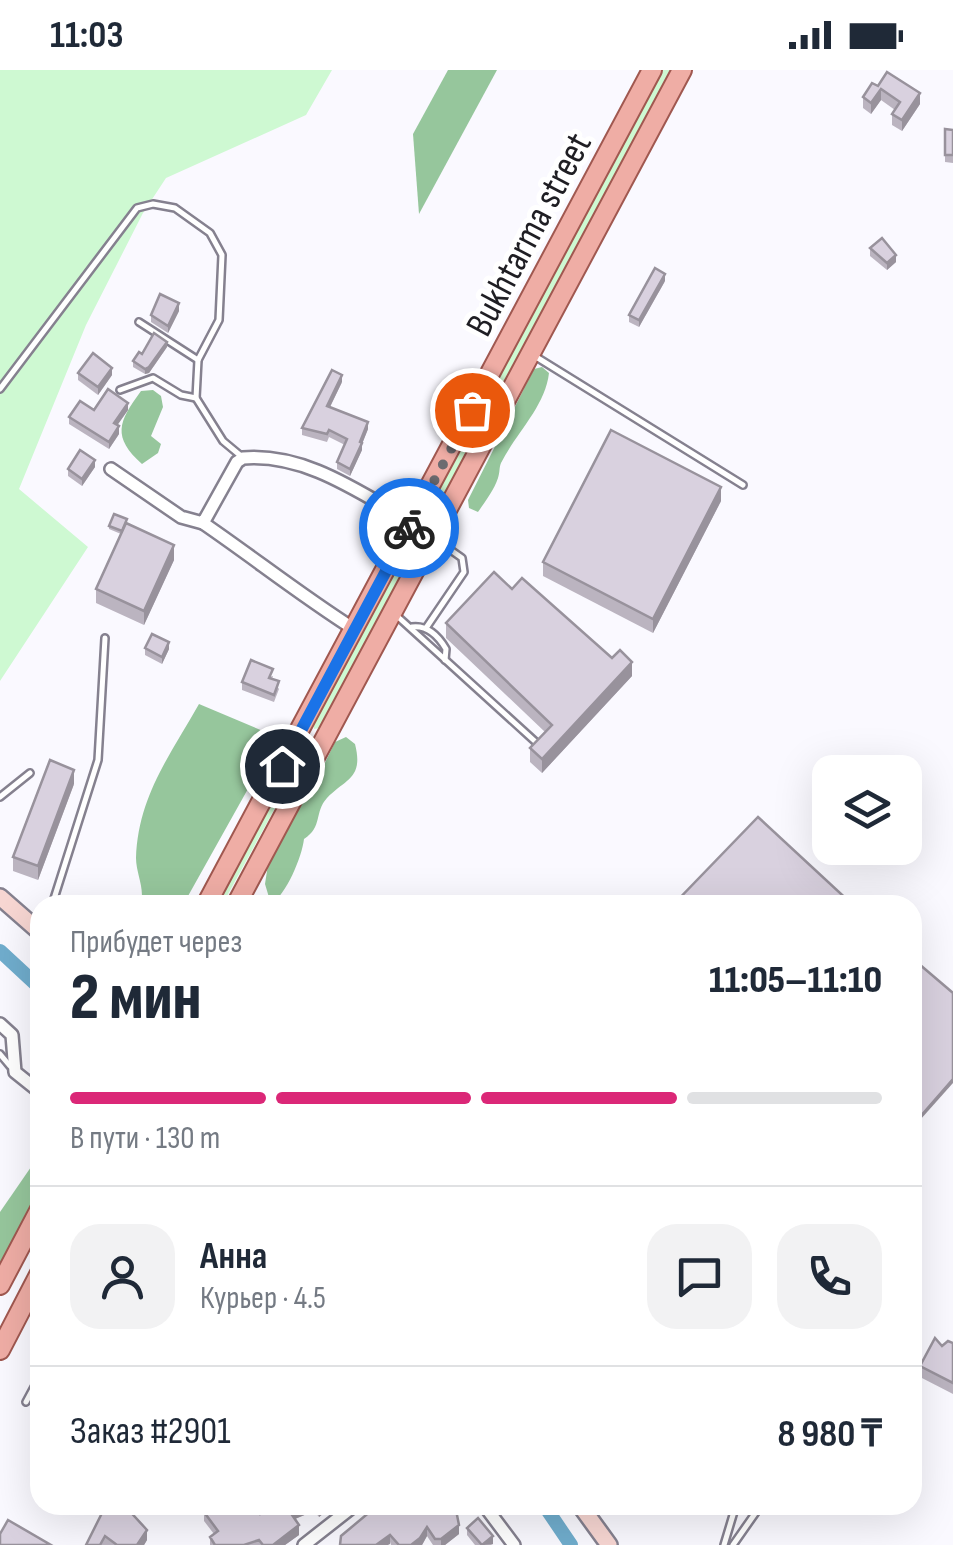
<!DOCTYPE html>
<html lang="ru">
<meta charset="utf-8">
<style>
:root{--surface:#fff;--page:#f2f2f3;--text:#1f2937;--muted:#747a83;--line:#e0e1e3;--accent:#db2777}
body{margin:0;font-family:"Sofia Sans Condensed",sans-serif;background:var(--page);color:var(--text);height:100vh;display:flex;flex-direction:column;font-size:38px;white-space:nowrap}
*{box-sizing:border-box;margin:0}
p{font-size:32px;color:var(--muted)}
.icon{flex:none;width:55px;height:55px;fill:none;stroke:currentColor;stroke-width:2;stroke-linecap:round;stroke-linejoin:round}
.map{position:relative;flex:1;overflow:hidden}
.panel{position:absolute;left:30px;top:825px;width:892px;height:620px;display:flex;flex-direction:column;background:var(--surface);border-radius:30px;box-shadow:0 10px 40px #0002}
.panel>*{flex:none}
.tools{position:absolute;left:812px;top:685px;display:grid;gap:20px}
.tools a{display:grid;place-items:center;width:110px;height:110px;border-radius:20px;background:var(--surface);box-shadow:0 10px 40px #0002;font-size:50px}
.pin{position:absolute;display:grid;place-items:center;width:85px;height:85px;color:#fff;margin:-42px;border:5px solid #fff;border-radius:50%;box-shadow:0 2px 10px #0007}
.courier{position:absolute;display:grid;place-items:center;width:100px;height:100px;margin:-50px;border:8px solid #1a73e8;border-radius:50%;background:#fff;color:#222;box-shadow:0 2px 12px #0007}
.head em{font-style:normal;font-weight:800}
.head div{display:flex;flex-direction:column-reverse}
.head{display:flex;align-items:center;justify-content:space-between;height:170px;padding:0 40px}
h1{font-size:65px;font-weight:800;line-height:75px}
.bar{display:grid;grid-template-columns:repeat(4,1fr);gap:15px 10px;align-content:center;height:120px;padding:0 40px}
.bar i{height:12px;border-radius:8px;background:var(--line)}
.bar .active{background:var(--accent)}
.bar p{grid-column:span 4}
.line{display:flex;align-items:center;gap:25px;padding:0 40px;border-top:2px solid var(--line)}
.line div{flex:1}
.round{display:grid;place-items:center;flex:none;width:105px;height:105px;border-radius:30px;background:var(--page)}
.status{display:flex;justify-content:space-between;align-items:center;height:70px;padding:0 50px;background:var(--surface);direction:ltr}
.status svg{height:28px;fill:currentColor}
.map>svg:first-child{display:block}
.green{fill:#cef9d2}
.forest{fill:#96c69c}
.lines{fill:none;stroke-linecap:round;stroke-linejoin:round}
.canal{stroke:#70adcd;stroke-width:14}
.lane-casing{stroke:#85818f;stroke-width:10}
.street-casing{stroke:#85818f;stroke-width:16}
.secondary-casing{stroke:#85818f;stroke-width:20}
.primary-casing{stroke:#a05850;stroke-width:22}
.lane{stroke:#fff;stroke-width:5}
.street{stroke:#fff;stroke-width:11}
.secondary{stroke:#f7d6d2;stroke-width:15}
.primary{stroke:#efada5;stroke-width:18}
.wall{fill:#bbb4c0}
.shaded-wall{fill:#98929c}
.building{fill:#d9d1df;stroke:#98929c;stroke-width:2.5}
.done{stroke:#6c6b70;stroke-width:10;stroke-dasharray:0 18}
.route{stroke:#1a73e8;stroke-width:12}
.labels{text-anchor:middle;stroke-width:10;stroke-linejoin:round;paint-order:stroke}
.street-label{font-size:38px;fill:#1f1e23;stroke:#fff}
</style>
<div class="status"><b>11:03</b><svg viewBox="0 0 49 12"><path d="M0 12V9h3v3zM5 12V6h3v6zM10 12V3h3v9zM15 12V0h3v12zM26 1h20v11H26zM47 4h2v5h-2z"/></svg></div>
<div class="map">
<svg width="953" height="1475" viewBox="0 0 953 1475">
<rect width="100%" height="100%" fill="#faf9ff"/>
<g class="green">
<path d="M0,0H332L306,45L166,108L143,143L86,255L19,419L88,477L0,611Z"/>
<path d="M660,0H671L492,333L488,336L484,333Z"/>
<path d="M474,354L478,356L476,364L319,658L314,659V649Z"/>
<path d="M302,680L303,687L222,835H213Z"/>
</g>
<g class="forest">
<path d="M448,0H497L419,144L413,64Z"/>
<path d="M542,297L549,303C545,337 516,363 501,393C499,398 500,402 498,408C494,420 485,432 478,442L469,438L468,430L534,299Z"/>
<path d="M153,320L161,326L163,337L151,366L161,374L158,383L142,394C112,367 118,352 141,321Z"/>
<path d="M199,634L277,667L183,835H140C146,820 136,804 136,788C138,727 170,685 199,634Z"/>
<path d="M346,667L355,674C364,709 345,709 327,728C314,742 323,757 304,769C302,787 286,825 271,834L265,814L269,788L299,735L308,728L335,672Z"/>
<path d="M40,1084V1131L0,1207V1142Z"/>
</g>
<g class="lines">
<g class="canal">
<path d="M0,881L40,918"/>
<path d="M544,1435L571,1475"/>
</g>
<defs>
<g id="lane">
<path d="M139,252L198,290"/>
<path d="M533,285L743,415"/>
<path d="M0,319L137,138L153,134L175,138L210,163L222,185L219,250L198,290L196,328L223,371L241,386"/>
<path d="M120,320L153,308L181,325L196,328"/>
<path d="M397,546L539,675"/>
<path d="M412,557C428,555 439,567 446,579L445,590"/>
<path d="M426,558L464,502L462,488L438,471"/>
<path d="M0,727L30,703"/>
<path d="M52,835L98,690L105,568"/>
<path d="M0,984L10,996"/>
<path d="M29,1233L40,1239"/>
<path d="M26,1332L40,1306"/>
<path d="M724,1475L736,1435"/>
<path d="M733,1475L761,1435"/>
</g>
<g id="street">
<path d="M111,399L181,447L203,453L237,392L243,388C306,383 360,423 412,452"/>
<path d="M203,453C254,488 302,526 354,559"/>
<path d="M0,954L12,965L15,1002L40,1022"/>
<path d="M484,1435L514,1475"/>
<path d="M304,1475L355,1435"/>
</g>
<g id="secondary">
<path d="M0,827L40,862"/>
<path d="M580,1435L609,1475"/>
</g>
<g id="primary">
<path d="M206,835L652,0"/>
<path d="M236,835L682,0"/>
<path d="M0,1215L40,1139"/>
<path d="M0,1280L40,1203"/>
</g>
</defs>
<use href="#lane" class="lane-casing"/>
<use href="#street" class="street-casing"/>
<use href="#secondary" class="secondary-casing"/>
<use href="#primary" class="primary-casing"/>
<use href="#lane" class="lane"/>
<use href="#street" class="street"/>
<use href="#secondary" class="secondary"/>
<use href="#primary" class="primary"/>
</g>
<g class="wall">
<path d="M872,13L920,34L902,61L892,55V44L895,40L881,30L871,44L863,38V27Z"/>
<path d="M945,59L953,60V93L945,92Z"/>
<path d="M870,178L896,192L887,200L870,186Z"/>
<path d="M665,211L639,257L629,252V245Z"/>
<path d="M179,241L168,263L151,252V245Z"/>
<path d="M167,277L149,303L145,304L133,297V291L142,284Z"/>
<path d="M78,303L112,305L98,325L78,310Z"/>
<path d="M342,312L330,337L368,359L362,374V380L350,406L337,399V392L345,375L329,367L327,372L302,365V358Z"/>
<path d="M94,340H128L117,355L119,364L109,379L69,354V347Z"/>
<path d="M95,397L82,416L68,406V399Z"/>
<path d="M721,431L653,563L543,506V492Z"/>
<path d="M127,454L174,490L144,555L96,533V519L121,464L109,459V456Z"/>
<path d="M512,519L632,606L542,703L530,692V678L545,662L446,568V553Z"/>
<path d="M145,578L169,579L162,594L145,585Z"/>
<path d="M273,606L272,609L279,619L274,632L242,620V612Z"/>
<path d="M74,714L38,810L13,801V787Z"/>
<path d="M953,1273V1324L920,1307V1296L942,1276Z"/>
<path d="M106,1435L147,1470L144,1475H86Z"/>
<path d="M270,1435H334L319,1447L314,1441L295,1449L299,1465L285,1475H210V1467L214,1464L204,1451V1442L228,1438L260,1444Z"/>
<path d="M378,1435L459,1464L445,1475H433L427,1466L422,1475H391Z"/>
<path d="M467,1458L493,1474L491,1475H475L467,1465Z"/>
</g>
<g class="shaded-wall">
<path d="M881,19V30L871,44V33Z"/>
<path d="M920,23V34L902,61V50Z"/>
<path d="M896,185V192L887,200V193Z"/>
<path d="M665,204V211L639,257V250Z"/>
<path d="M179,233V241L168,263V256Z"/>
<path d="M167,272V277L149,303L145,304V299Z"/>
<path d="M112,298V305L98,325V317Z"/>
<path d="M342,305V312L327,343V336Z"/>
<path d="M128,333V340L114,360V353Z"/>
<path d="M368,352V359L362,374V380L350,406V399Z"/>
<path d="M119,356V364L109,379V372Z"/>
<path d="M95,390V397L82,416V409Z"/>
<path d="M721,417V431L653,563V549Z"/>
<path d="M174,475V490L144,555V541Z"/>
<path d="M169,572V579L162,594V587Z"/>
<path d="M632,592V606L542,703V689Z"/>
<path d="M74,700V714L38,810V796Z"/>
<path d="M953,1009V1013L912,1059V1056Z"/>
<path d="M306,1435H314V1441L290,1451V1442Z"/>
<path d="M322,1435H334L319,1447V1438Z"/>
<path d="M299,1455V1465L285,1475H273Z"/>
<path d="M459,1455V1464L445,1475H441V1469Z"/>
<path d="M427,1457V1466L422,1475H411Z"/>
<path d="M147,1460V1470L144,1475H137Z"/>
<path d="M390,1465V1474L388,1475H376Z"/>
<path d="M493,1466V1474L482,1475Z"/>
</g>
<g class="building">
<path d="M887,2L920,23L902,50L892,44L900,32L881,19L871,33L863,27L872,13L878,16Z"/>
<path d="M945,59L953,60V85H945Z"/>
<path d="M882,168L896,185L887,193L870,178Z"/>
<path d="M655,198L665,204L639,250L629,245Z"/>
<path d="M160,224L179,233L168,256L151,245Z"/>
<path d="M154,263L167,272L149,297L145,299L133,291L139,282L142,284Z"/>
<path d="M93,283L112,298L98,317L78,303Z"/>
<path d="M332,300L342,305L327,336L368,352L360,372L362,373L350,399L337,392L347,369L329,360L327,364L302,358Z"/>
<path d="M108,319L128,333L114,353L119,356L109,372L69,347L80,331L94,340Z"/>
<path d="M611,360L721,417L653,549L543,492Z"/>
<path d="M80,380L95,390L82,409L68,399Z"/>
<path d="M114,444L127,449L122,461L109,456Z"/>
<path d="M126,453L174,475L144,541L96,519Z"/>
<path d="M494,502L512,519L522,508L612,588L620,580L632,592L542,689L530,678L552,655L446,553Z"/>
<path d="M152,564L169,572L162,587L145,578Z"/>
<path d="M251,590L273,599L269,608L279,611L274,625L242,612Z"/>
<path d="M50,690L74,700L38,796L13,787Z"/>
<path d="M758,747L853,835H673Z"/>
<path d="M912,888L953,923V1009L912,1056Z"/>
<path d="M935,1268L942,1276L948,1271L953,1273V1313L920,1296Z"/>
<path d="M106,1435H124L147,1460L137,1475H117L105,1466L100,1475H86Z"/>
<path d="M213,1435H226L228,1438L237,1435H253L260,1444L270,1435H306L290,1442L299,1455L273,1475H263L259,1470L244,1475H215L210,1467L218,1461L204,1442Z"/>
<path d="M378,1435H436V1437L444,1435L446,1438L450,1435H455L459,1455L441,1469H435L427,1457L420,1468L411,1475H399L390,1465L376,1475H340L341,1466Z"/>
<path d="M478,1448L493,1466L482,1475L467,1458Z"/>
<path d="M8,1450L51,1475H0V1464Z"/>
</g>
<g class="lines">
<path class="done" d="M409,458L472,340"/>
<path class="route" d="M282,696L409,458"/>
</g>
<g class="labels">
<g class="street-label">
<text transform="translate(528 164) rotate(-62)" y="13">Bukhtarma street</text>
</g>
</g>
</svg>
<div class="tools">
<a><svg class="icon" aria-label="layers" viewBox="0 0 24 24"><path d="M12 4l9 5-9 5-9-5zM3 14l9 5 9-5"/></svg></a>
</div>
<div class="pin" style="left:472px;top:340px;background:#ea580c"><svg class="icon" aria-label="bag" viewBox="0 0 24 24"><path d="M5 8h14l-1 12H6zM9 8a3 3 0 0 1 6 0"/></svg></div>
<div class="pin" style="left:282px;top:696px;background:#1f2937"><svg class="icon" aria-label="home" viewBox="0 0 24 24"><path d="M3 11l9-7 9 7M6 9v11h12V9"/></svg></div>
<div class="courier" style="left:409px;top:458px"><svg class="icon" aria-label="bike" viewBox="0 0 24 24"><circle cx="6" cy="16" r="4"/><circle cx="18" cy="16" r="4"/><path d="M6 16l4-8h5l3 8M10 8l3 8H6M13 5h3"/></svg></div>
<section class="panel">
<div class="head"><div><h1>2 мин</h1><p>Прибудет через</p></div><em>11:05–11:10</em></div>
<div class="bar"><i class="active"></i><i class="active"></i><i class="active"></i><i></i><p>В пути · 130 m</p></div>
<div class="line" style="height:180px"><a class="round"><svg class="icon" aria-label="person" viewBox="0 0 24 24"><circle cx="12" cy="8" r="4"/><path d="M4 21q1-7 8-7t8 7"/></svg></a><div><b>Анна</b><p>Курьер · 4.5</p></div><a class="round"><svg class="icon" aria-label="chat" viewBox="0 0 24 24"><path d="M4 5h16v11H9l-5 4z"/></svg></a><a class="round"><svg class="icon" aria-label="phone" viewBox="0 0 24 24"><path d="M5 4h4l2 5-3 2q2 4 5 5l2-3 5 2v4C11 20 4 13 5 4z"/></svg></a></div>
<div class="line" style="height:130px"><div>Заказ #2901</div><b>8 980 ₸</b></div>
</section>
</div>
